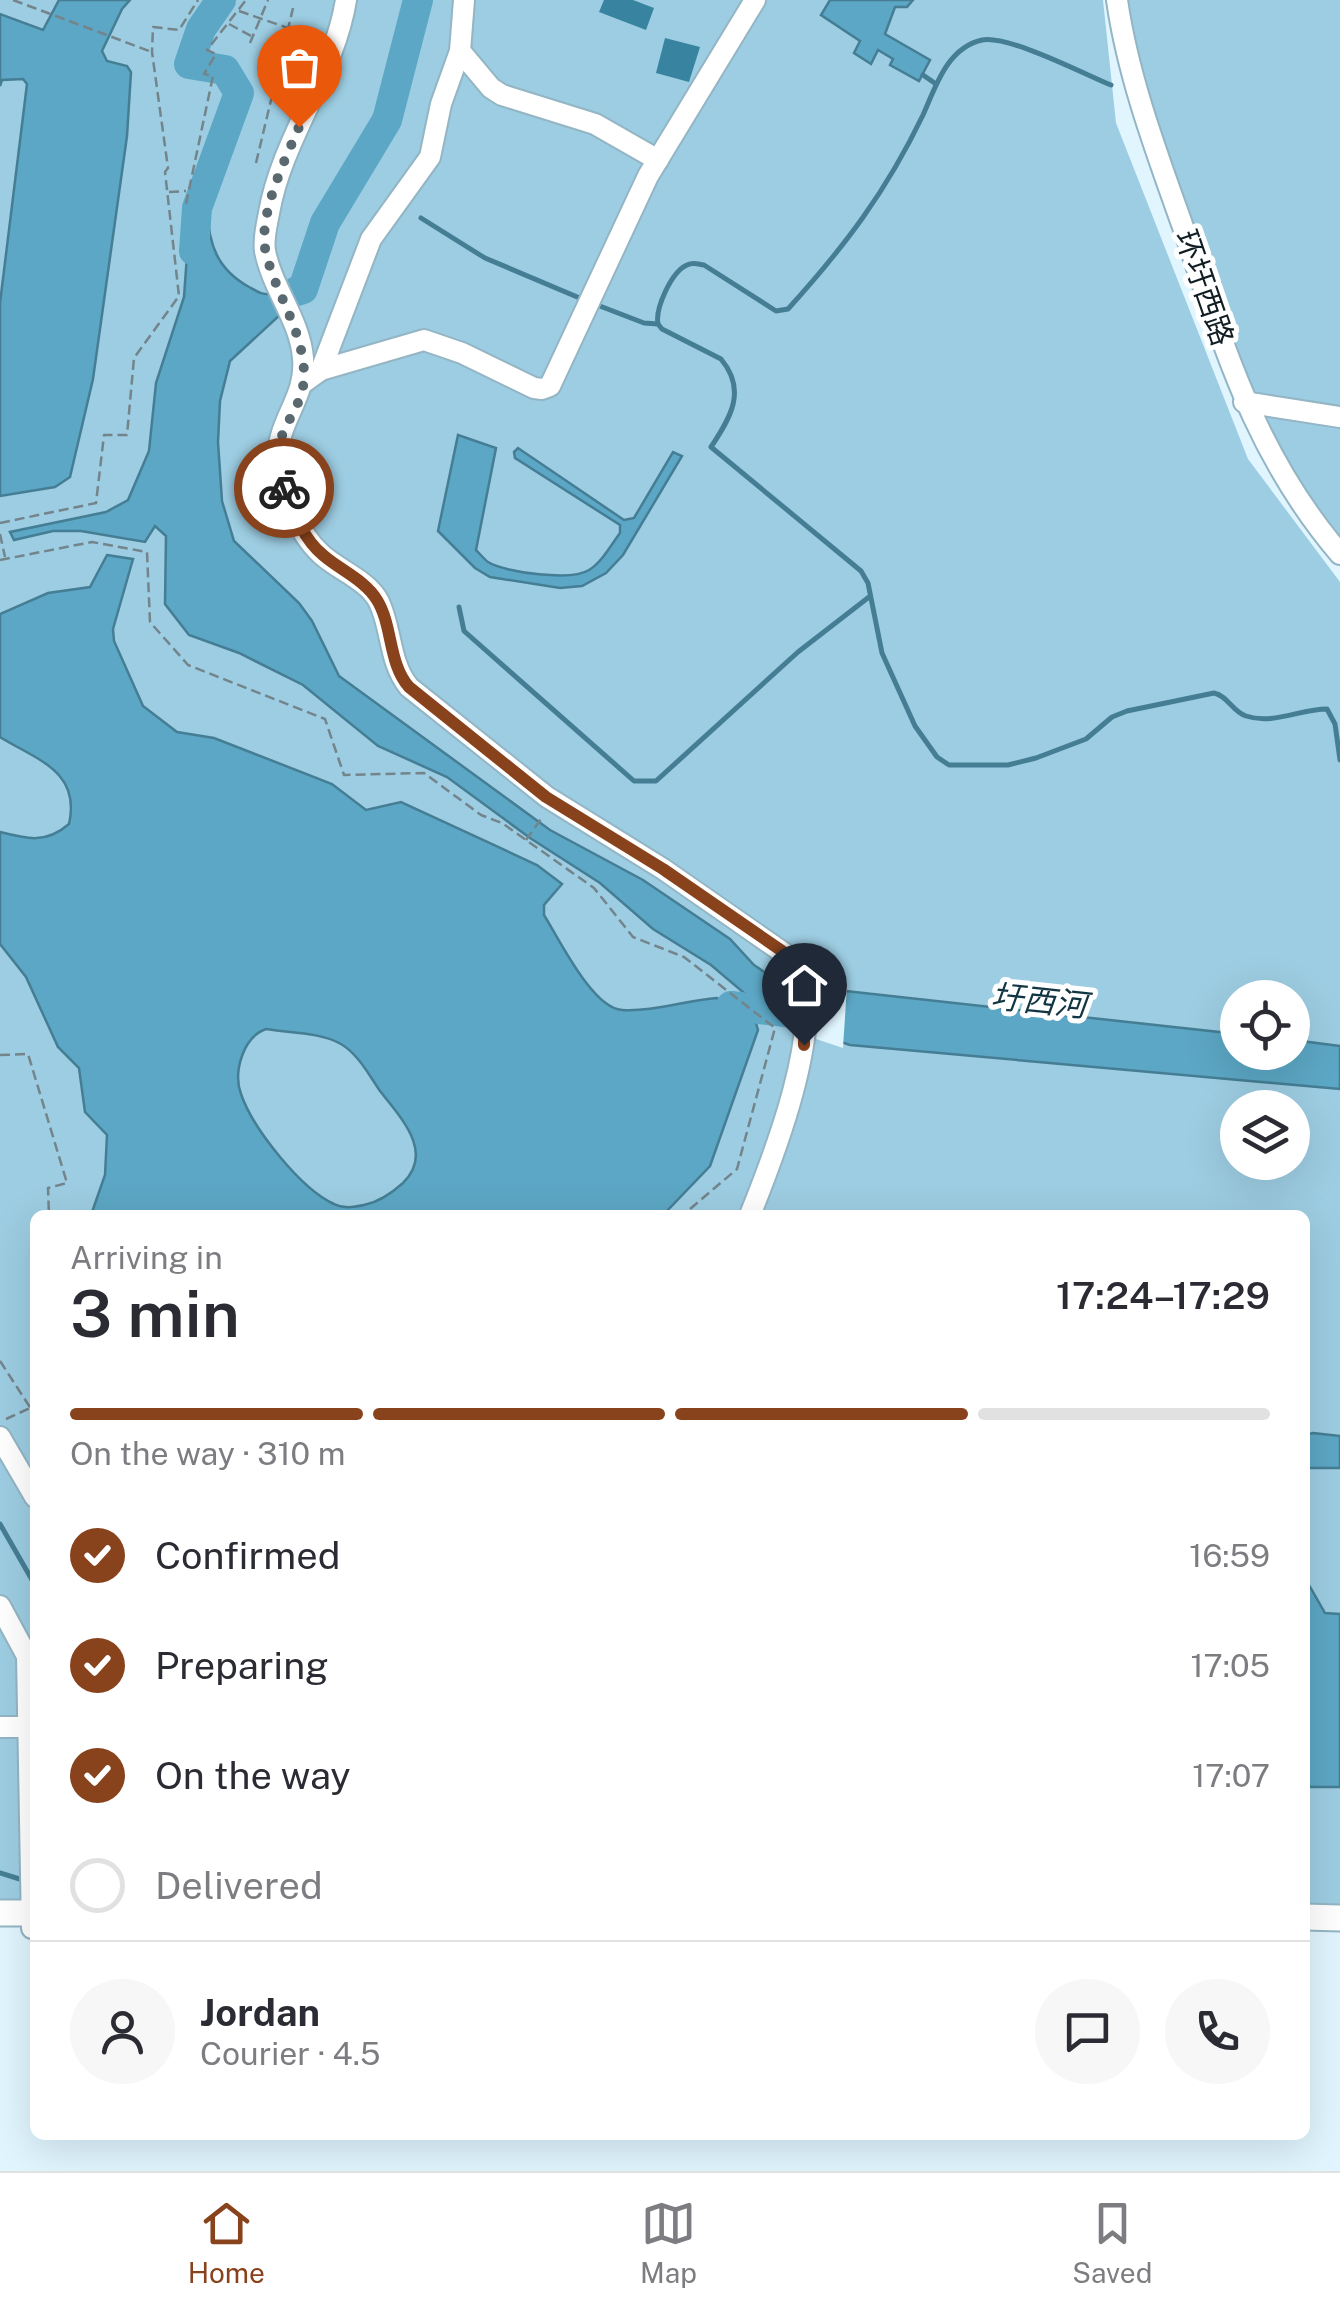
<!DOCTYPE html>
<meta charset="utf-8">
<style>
:root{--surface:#fff;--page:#f7f7f7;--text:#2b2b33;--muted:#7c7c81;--line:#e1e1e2;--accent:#88421c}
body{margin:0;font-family:"Public Sans","Noto Sans SC",sans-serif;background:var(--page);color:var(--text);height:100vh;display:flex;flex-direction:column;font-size:38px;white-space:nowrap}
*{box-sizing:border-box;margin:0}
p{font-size:32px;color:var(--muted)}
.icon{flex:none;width:55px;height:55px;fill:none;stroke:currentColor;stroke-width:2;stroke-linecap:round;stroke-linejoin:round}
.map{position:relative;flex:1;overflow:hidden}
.sheet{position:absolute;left:30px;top:1210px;width:1280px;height:930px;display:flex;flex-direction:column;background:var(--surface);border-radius:15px;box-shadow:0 10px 40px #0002}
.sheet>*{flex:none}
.buttons{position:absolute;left:1220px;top:980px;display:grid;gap:20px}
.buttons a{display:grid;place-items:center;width:90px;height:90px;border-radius:50%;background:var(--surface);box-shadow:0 10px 40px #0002;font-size:50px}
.pin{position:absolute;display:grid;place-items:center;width:85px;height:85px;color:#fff;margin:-102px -42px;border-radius:50% 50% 50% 0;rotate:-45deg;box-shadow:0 0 10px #0007}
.pin .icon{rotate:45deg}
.courier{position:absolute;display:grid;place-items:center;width:100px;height:100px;margin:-50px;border:8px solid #88421c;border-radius:50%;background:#fff;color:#222;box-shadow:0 2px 12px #0007}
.summary em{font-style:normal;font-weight:600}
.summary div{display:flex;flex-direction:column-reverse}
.summary{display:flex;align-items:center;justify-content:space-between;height:170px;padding:0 40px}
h1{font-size:65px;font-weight:600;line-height:75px}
.bar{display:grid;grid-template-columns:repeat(4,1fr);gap:15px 10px;align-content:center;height:120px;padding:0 40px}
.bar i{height:12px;border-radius:8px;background:var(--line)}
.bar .on{background:var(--accent)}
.bar p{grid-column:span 4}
.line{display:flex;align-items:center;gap:25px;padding:0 40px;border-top:2px solid var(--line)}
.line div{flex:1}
.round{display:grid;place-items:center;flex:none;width:105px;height:105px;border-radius:52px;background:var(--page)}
ol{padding:0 40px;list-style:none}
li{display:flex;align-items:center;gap:30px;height:110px}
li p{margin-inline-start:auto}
li .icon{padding:10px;border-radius:50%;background:var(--accent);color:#fff;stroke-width:4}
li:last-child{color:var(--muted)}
li i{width:55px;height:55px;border:5px solid var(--line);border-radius:50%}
.dock{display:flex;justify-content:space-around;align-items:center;height:140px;border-top:2px solid var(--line);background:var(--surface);font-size:28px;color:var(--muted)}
.dock a{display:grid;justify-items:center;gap:5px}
.dock .on{color:var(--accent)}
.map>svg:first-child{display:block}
.green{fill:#9dcde2;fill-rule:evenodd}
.water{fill:#5ca7c5;stroke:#457e94;stroke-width:2.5;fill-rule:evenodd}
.pier{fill:#e0f5fe}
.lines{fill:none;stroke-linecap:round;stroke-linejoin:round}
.stream{stroke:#457e94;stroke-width:5}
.river{stroke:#5ca7c5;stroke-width:30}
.building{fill:#3783a0}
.minor-casing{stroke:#93b5c4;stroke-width:24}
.major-casing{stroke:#93b5c4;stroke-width:29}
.path{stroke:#73848b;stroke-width:2.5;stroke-dasharray:10 5;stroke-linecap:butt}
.minor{stroke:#fff;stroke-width:20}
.major{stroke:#fff;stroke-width:25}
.done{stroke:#59696f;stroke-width:10;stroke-dasharray:0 18}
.route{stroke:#88421c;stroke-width:12}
.labels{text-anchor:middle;stroke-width:10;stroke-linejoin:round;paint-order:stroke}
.street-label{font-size:30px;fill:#101d22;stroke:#fff}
.water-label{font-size:32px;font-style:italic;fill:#123543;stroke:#fff}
</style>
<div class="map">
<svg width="1340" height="2171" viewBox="0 0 1340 2171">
<rect width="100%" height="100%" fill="#e0f5fe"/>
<g class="green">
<path d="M0,0H1103L1116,123L1248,459L1340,582V1905L1305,1904V1215H35V1902H0ZM1238,998H1292V1052H1238ZM1238,1108H1292V1162H1238Z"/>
<path d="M1117,0H1340V554L1257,429Z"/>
</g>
<g class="water">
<path d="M59,0H130L122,9L102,51L107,61L127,66L131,72L127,136L93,379L70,477L55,487L0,496V303L27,84L23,79L2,80L0,86V14L43,30Z"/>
<path d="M830,0H913L907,7H895L885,34L930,60L919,81L890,65L893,59L878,50L871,64L854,53L860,41L821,15Z"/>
<path d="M207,210C209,245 217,269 249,287C258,292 262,295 272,294L281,314L230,361L220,401L218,442L222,501L234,541L299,603L312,621L339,676L550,830L643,880L730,939L754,965L782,984L1237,1034L1238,1052H1292L1293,1040L1340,1046V1089L850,1045L777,1021L711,965L653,929L600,883L530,838L447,777L378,746L303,685L239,653L189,635L165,604L166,536L155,526L145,542L81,531H53L14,540L10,532L106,512L128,500L149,451L156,383L184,297L190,213Z"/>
<path d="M458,435L496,448L476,550C478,552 486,561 488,562C506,573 572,581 589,570C602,562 611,545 620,533V525L515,458L514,452L518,448L624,520L634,518L673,452L682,456L623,555L606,573L582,586L560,588L490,577L475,568L438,531Z"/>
<path d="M107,555L133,559L113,629L114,641L143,706L177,732L214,738L332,784L366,810L401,802L537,865L562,884L544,905V915C559,939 593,1009 622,1010C653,1012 686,1000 717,998L756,1023L758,1030L710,1166L663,1215H91L105,1175L107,1135L85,1112L79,1068L58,1047L26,977L0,944V832C27,839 46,844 69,824C81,771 37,760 0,737V614L48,593L90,587ZM266,1029C289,1033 320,1032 341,1044C358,1054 369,1075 380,1091C400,1117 435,1152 403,1183C392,1193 379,1202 364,1205C354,1207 344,1209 334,1204C301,1189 253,1129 241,1094C233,1072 243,1037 266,1029Z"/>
<path d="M1313,1433L1340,1436V1468H1305V1435Z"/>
<path d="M1305,1578L1325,1613L1340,1614V1787H1305Z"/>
</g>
<path class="pier" d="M792,980L847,986L843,1048L789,1030Z"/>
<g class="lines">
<g class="stream">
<path d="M923,75L936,84"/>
<path d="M421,218L485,258L582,299"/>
<path d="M592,303L644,323L658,324L662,329L721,359C747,390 731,417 711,447L861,571L868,583L882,653L915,726L937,757L949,765H1008L1036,758L1086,739L1112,717L1127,711L1214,693C1228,696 1232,711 1246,716C1273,725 1300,709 1327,709L1335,724L1340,760"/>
<path d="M658,324C655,309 671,272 687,265C693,262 697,264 704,265L776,311L788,309C845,246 886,192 923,115C936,86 947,48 982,40C1009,35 1084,74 1111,85"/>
<path d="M459,607L464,631L634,781H656L798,652L869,597"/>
<path d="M0,1524L35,1585"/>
<path d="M0,1873L26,1881"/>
</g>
<g class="river">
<path d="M194,251L197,208L239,93L225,70L189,64L201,29L221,0"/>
<path d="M297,291L303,289L325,223L387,120L418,0"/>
<path d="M731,1006L803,1014"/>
</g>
</g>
<g class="building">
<path d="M604,0H633L654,8L646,30L599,12Z"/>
<path d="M665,38L700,47L689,82L656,73Z"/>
</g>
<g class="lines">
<defs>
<g id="minor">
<path d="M346,0C334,75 282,138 269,213C267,224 263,239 265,251C272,288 300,320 303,358C307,398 277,420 278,459C279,489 299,534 321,554C338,570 368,580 379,602C392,629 389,663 409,687L547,797L663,869L801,965C823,1030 775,1153 750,1215"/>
<path d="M1117,0C1128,77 1157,154 1183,227C1225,348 1254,453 1340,554"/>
<path d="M460,51L491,88L502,95L595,124L658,160"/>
<path d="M321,370L371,239L430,157L441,104L460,51L464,0"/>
<path d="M303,383L321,370L424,340L462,353L534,388L542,389L550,386L648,176L755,0"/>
<path d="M1244,402L1340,417"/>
<path d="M0,1437L35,1497"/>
<path d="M0,1606L27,1656L32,1928"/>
<path d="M0,1727H29"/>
</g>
<g id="major">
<path d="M0,1913H35"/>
<path d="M1305,1917L1340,1918"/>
</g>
</defs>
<use href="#minor" class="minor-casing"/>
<use href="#major" class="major-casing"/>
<g class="path">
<path d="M13,0L152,52"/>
<path d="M239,11L288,28"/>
<path d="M229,24L253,37"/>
<path d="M250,43L268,0"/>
<path d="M256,163L293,8"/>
<path d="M169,192L186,191"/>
<path d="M186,204L213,76L204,74L216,54L207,50L246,0"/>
<path d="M0,523L96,503L104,435H127L134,358L179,296L165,172L168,168L152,52L153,27L179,30L198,0"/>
<path d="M0,534L5,557"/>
<path d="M0,560L92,542L147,552L150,622L188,665L325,719L344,775L424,773L481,815L502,823L594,888L633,937L684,957L775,1028L737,1169L683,1215"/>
<path d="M526,840L541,819"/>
<path d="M0,1055L28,1054L67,1183L48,1188L49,1215"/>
<path d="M0,1361L35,1415"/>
<path d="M6,1419L30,1408L35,1393"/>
</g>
<use href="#minor" class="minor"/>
<use href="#major" class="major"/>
</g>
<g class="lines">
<path class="done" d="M284,488C263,433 302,419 304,378C305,332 276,296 266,253C257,217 285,160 299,127"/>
<path class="route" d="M284,488C293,511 303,539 323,555C340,570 365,580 377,600C393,626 388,663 409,687L546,797L663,869L798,962L805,981L804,1045"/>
</g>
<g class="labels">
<g class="street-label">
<text transform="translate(1204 288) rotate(71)" y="10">环圩西路</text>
</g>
<g class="water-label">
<text transform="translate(1039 1001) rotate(6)" y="11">圩西河</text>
</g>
</g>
</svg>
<div class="buttons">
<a><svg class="icon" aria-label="locate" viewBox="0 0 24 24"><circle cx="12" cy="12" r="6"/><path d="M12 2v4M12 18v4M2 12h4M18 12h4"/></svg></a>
<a><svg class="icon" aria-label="layers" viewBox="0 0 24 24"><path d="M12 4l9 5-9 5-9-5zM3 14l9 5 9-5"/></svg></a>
</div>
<div class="pin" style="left:299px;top:127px;background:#ea580c"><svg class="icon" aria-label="bag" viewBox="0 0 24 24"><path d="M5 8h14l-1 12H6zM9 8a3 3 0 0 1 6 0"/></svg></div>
<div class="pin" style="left:804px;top:1045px;background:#1f2937"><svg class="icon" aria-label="home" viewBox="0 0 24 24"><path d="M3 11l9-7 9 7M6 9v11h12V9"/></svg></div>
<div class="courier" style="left:284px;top:488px"><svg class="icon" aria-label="bike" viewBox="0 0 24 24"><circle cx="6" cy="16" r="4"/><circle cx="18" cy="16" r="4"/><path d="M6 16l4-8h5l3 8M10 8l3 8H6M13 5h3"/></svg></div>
<section class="sheet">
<div class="summary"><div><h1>3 min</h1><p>Arriving in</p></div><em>17:24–17:29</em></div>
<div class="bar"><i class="on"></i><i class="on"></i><i class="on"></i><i></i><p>On the way · 310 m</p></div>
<ol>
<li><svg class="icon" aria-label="check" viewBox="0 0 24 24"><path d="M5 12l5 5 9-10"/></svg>Confirmed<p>16:59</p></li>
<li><svg class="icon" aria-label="check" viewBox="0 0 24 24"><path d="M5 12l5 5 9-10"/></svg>Preparing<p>17:05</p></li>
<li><svg class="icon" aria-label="check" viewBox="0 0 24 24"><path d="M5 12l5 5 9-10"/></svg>On the way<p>17:07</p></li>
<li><i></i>Delivered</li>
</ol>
<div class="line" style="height:180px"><a class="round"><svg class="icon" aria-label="person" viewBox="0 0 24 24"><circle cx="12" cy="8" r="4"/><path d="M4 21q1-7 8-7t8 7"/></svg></a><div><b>Jordan</b><p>Courier · 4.5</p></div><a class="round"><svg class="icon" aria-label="chat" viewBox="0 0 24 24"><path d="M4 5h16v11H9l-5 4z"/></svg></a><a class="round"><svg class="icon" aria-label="phone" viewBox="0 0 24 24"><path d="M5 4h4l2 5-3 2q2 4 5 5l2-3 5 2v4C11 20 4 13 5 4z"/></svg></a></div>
</section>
</div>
<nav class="dock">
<a class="on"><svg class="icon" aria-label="home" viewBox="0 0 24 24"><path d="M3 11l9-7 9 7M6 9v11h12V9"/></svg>Home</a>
<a><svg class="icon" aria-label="map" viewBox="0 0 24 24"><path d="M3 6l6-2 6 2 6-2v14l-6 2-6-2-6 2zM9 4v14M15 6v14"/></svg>Map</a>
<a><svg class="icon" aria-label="saved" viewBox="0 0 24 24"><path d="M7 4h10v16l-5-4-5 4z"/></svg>Saved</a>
</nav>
